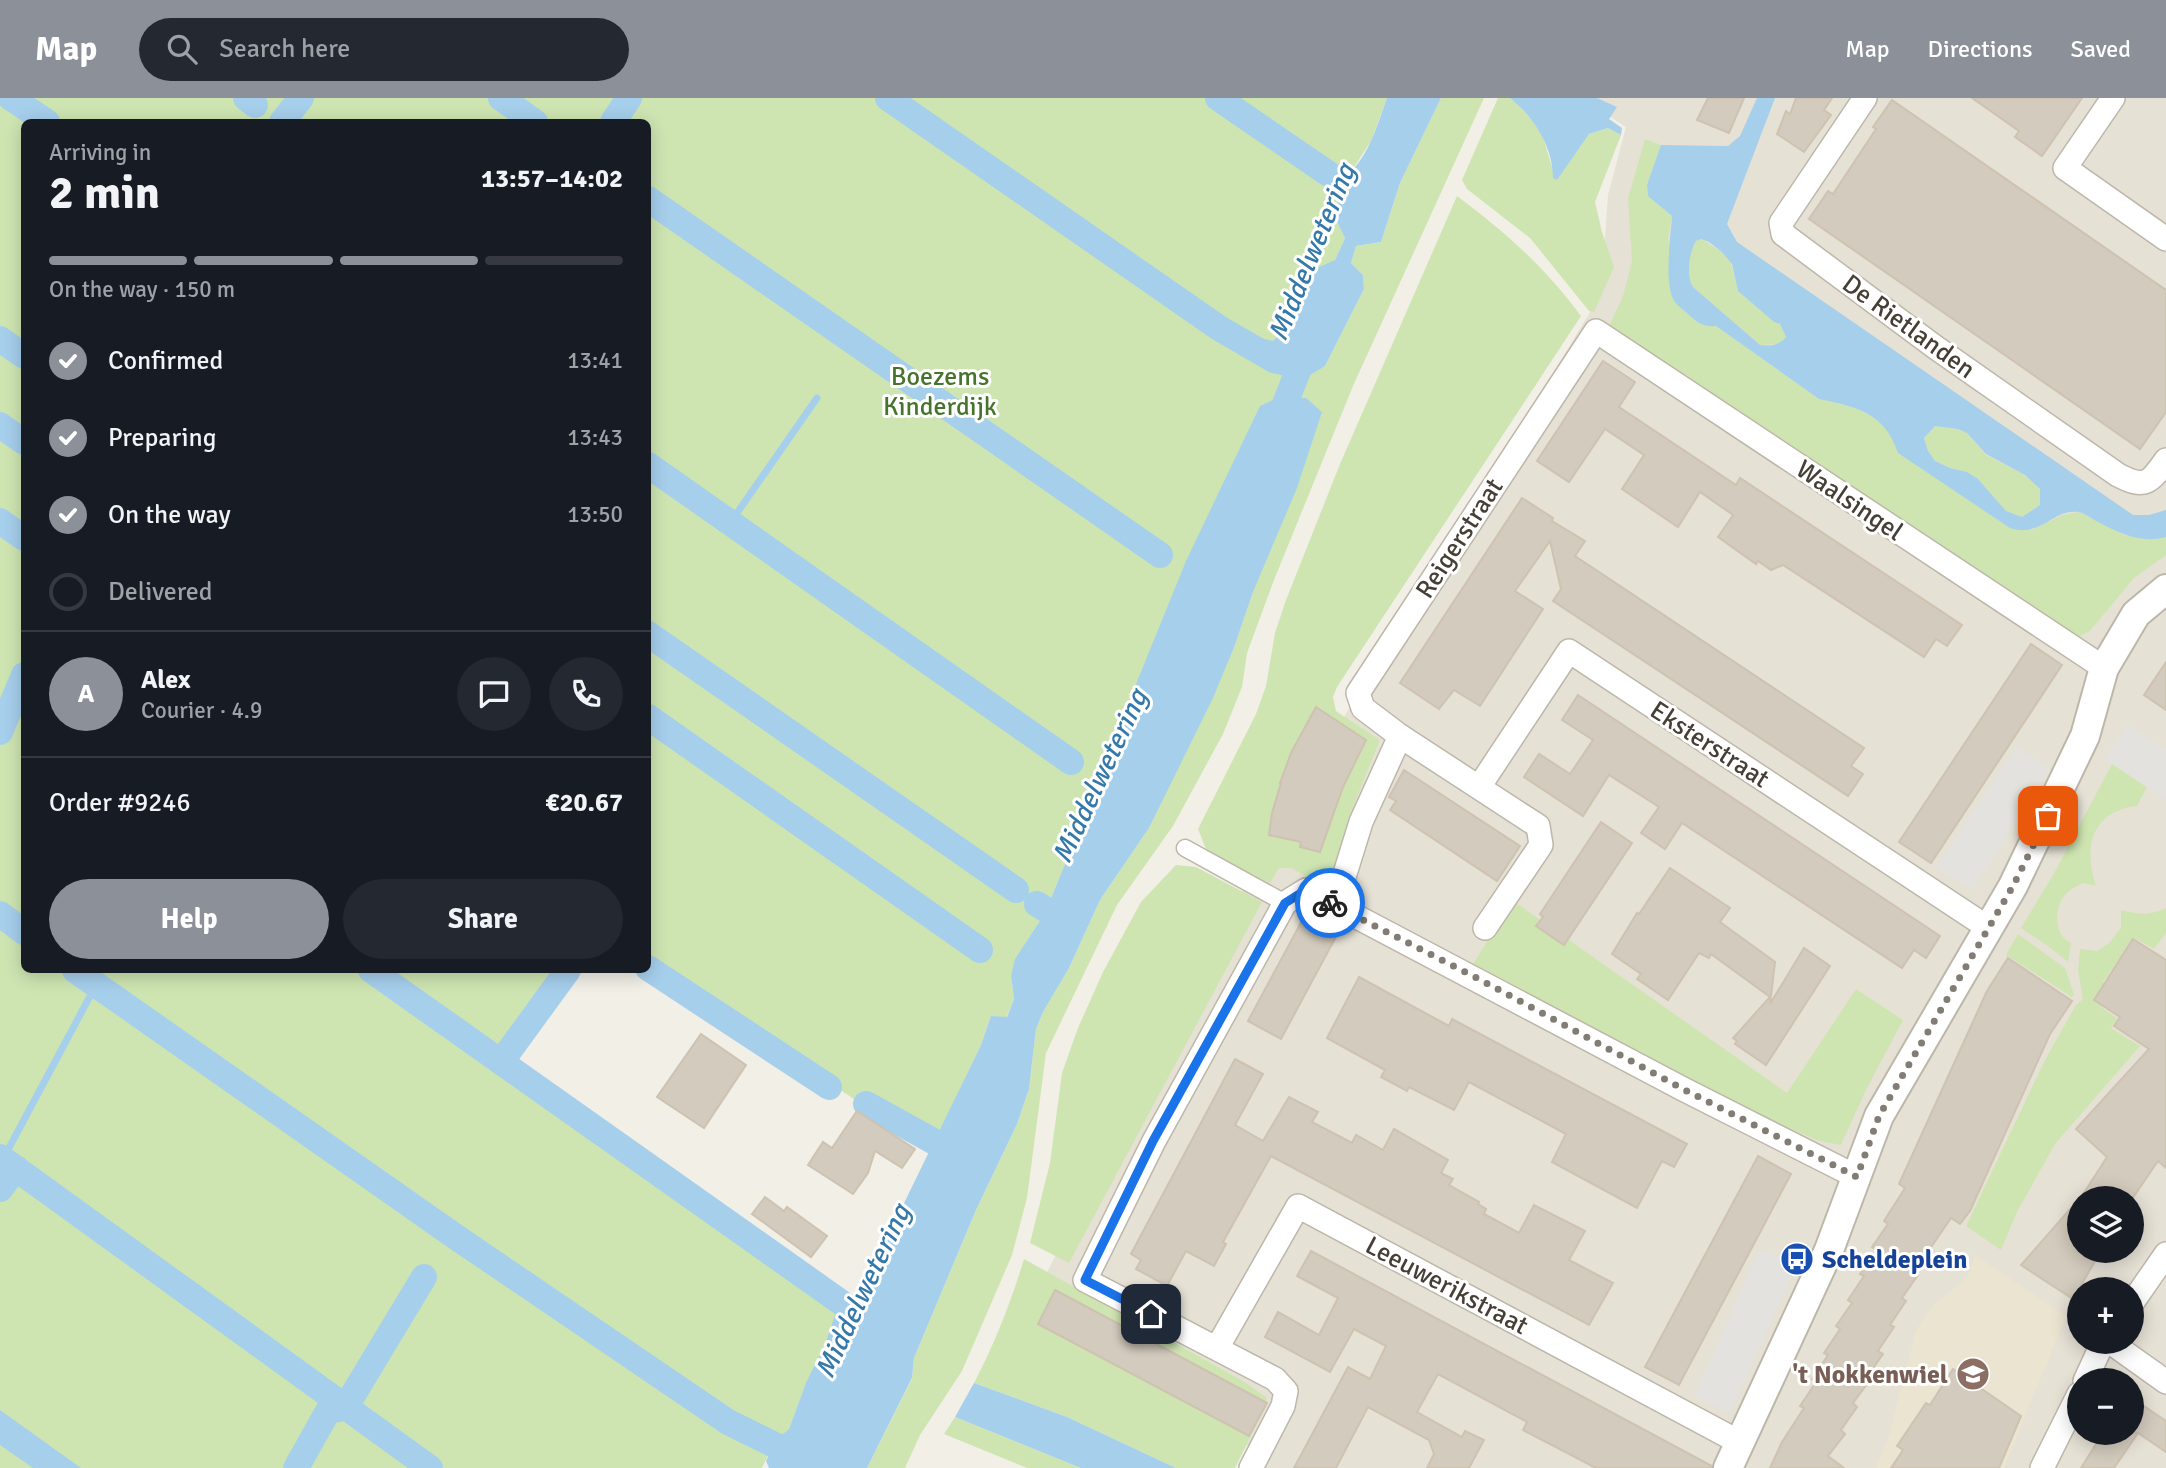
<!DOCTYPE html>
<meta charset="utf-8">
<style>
:root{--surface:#171b24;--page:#242831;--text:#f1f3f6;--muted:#9ea1a6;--line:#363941;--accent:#8c9099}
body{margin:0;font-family:Signika,sans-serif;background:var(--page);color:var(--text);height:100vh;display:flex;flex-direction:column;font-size:26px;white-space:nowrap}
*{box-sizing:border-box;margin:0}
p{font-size:23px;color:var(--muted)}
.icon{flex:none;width:38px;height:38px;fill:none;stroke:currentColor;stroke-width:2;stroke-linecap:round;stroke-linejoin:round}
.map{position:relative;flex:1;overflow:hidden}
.panel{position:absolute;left:21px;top:21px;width:630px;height:854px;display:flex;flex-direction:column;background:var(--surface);border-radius:10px;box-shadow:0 4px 18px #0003}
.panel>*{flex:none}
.buttons{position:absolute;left:2067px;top:1088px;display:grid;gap:14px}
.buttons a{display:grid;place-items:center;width:77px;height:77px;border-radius:50%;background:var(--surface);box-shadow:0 4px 18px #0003;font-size:35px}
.pin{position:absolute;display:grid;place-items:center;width:60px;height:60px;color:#fff;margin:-30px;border-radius:14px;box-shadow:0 4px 10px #0006}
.courier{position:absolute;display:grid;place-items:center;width:70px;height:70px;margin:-35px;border:5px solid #1a73e8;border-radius:50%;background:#fff;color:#222;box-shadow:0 2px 9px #0007}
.headline em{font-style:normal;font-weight:700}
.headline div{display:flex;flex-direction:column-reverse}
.headline{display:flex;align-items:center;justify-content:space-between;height:119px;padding:0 28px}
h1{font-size:46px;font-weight:700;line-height:52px}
.bar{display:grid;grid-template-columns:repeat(4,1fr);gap:10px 7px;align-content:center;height:84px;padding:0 28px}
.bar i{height:9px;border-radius:5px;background:var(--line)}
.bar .current{background:var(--accent)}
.bar p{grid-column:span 4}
.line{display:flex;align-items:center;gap:18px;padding:0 28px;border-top:2px solid var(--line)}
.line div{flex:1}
.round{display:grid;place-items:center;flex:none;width:74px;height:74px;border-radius:37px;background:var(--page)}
ol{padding:0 28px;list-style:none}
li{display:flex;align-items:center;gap:21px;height:77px}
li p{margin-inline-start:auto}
li .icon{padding:7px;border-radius:50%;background:var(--accent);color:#fff;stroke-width:4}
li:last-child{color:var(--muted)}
li i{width:38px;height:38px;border:4px solid var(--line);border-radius:50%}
.primary-button{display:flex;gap:14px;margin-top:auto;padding:14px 28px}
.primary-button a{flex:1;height:80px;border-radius:42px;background:var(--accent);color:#fff;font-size:28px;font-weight:700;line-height:80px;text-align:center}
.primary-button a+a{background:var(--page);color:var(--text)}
header{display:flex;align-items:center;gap:42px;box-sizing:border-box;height:98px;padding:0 35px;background:var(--accent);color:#fff}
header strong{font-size:33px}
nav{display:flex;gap:38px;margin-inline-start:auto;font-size:24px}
.search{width:490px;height:63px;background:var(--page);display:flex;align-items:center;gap:18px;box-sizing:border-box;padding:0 24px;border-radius:38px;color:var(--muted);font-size:26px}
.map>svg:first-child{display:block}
.residential{fill:#e6e1d5;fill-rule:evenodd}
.education{fill:#ebe4d1}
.green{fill:#cee5b2}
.parking{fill:#e4e2df}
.water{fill:#a6cfec;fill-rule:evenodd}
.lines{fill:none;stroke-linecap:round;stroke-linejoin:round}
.stream{stroke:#a6cfec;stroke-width:7}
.canal{stroke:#a6cfec;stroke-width:26}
.building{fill:#d3cbbd;stroke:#cec2b1;stroke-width:2}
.pedestrian-casing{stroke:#bdb7aa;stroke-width:19}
.minor-casing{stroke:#bdb7aa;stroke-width:26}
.tertiary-casing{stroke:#bdb7aa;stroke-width:32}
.pedestrian{stroke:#fff;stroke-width:16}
.minor{stroke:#fff;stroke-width:23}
.tertiary{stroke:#fff;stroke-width:28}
.done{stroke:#827d74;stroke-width:7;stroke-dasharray:0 12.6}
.route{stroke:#1a73e8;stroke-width:9}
.labels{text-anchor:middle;stroke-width:6;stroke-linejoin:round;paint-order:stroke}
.street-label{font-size:26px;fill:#453f36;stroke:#fff}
.park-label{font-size:26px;fill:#47742d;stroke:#fff}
.transit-label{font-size:26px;font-weight:bold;fill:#164399;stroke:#fff;text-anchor:start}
.education-label{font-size:26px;font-weight:bold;fill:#785e54;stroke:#fff;text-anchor:end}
.water-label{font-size:28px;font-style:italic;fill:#3579ab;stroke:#fff}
</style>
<header>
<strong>Map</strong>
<div class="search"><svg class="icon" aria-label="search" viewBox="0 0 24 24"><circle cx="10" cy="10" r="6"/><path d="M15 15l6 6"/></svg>Search here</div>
<nav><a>Map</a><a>Directions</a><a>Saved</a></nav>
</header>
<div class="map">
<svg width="2166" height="1370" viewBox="0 0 2166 1370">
<rect width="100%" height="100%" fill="#f2efe7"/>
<path class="residential" d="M1581,0H2166V1370H1239L1248,1348L1019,1229L1266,747L1601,196L1608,97L1626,29ZM2079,1101H2132V1153H2079ZM2079,1192H2132V1244H2079ZM2079,1283H2132V1335H2079Z"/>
<path class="education" d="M1975,1157L2066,1218L2004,1370H1876L1889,1338L1916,1233L1932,1208L1967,1180Z"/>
<g class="green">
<path d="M0,0H1387L1371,43L1349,77L1338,126L1345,140L1335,162L1297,210L1271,273L1325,268L1364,191L1363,177L1351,165L1356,148L1381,144L1400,85L1441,0H1484L1353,288L1274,482L1247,555L1242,589L1223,636L1173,728L1117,807L1046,955L1027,1100L1012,1157L962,1273L920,1337L905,1370H867L912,1281L914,1260L976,1112L1017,1026L1029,991L1036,931L1043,914L1069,870L1100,802L1149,730L1235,547L1253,494L1306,300L1280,299L1247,339L1090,693L1087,712L1045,815L1025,846L1011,878L1014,901L1006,920L991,918L981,947L930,1053L823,980L812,990L644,872H648V24H24V872H567L495,966L845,1215L804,1291L789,1331L775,1342L762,1370H0Z"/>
<path d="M1498,0H1510L1517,5L1541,33L1553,72V80L1589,36L1608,30L1621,37L1595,104L1602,134L1614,169L1594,214L1589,213L1530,140L1467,91L1462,82Z"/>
<path d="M1645,41L1661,47L1647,87L1648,97L1672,118L1668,142L1708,228H1716L1819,301C1844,306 1874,313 1890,334C1895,339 1896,348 1899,355L2032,432L2062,417L2079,414L2124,437L2157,441L2166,439V457L2134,480L2090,533L2078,539L2052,524L1609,228L1623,198L1632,164L1628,100Z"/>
<path d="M1457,98C1505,134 1545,169 1581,218L1337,589L1333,599L1336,613L1380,642L1353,709L1338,796L1291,770H1279L1270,785L1234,769L1206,751L1198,731L1256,616L1266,588L1275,535L1286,502L1340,366Z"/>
<path d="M1701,141L1722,154L1730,162L1738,193L1774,224L1780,226L1786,239L1780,246L1760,247L1693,189C1686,178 1689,155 1696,143Z"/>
<path d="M1935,328L1958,331L1967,335L1986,357L2025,377L2040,391V407L2022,419L2006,413L1978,381L1967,374L1950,370L1935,363L1928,353L1924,340Z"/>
<path d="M2112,666L2147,689L2137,708C2091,713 2083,750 2096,788L2083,785C2078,788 2072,790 2068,794C2053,807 2053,837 2071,845L2068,864L2048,848L2021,830L2053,777Z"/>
<path d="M1176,767L1196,769L1262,804L1069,1165L1030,1145L1050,1065L1062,975L1078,930L1103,874L1141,804Z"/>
<path d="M1512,802L1787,995L1856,891L1903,922L1866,992L1841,1047L1819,1043L1717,1000L1472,868Z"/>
<path d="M2166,810V835L2154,851L2134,840L2103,884L2112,891L2101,909L2117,920L2111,930L2140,948L2055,1046L2016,1116L2001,1152L1966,1128L2045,962L2076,907L2083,901L2078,872L2080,851L2097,853L2109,845L2121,830V812C2138,816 2149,818 2166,810Z"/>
<path d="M2018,836L2065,870L2074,897L2072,899L2006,857Z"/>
<path d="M1024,1161L1243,1283L1266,1299L1267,1306L1235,1370H1176L1067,1319L974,1285C995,1245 1011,1204 1024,1161Z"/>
<path d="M955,1319L1081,1370H1027L944,1336Z"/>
</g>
<g class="parking">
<path d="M2127,626L2166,652V702L2105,661Z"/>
<path d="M2017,648L2050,671L1972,791L1936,770Z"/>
<path d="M1759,1152L1796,1167L1730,1315L1695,1298Z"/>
</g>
<g class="water">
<path d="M1387,0H1441L1400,85L1381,144L1356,148L1351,165L1363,177L1364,191L1325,268L1310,277L1299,278L1271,273L1273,262L1045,111L1256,239L1273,243L1288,228L1315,171L1335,162L1345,140L1338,126L1339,83C1367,66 1376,30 1387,0Z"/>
<path d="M1510,0H1597L1617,9L1609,21L1622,30L1621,37L1608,30L1589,36L1557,82L1553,80C1553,49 1534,19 1510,0Z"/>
<path d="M1757,0H1775L1727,126L1737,144L2133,417H2149L2166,412V439C2141,446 2119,435 2098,424C2092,421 2084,415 2078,414C2052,411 2042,440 2010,430L1898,355C1885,315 1857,309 1819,301L1716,228C1703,229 1696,224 1687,215C1683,212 1678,208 1675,204C1663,188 1671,137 1672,118L1648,98L1647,87L1661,47L1728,48L1740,38ZM1701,141L1709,144L1722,154L1732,166L1738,193L1774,224L1780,226L1786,239C1778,248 1772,248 1760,247L1693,189C1686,178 1689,155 1696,143ZM1935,328L1958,331L1967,335L1986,356L2025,377L2040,391V407L2022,419L2006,413L1978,381L1967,374L1950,370L1935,363L1928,353L1924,340Z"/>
<path d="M1280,299L1306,300L1322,314L1297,390L1253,494L1235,547L1213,600L1149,730L1100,802L1069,870L1043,914L1036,931L1029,991L1017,1026L976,1112L914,1260L912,1280L867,1370H769L766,1363L775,1342L789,1331L806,1285L826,1244L835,1217L845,1214L890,1134L981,947L991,918L1007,919L1014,901L1011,878L1015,861L1045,815L1087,712L1090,692L1121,623L1186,463L1260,308Z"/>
<path d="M974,1285L1067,1319L1176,1370H1081L955,1319Z"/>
<path d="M0,1312L81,1370H33L0,1347Z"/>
</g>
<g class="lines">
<g class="stream">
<path d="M730,425L817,300"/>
<path d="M3,1061L96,887"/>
</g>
<g class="canal">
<path d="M11,0L47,24"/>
<path d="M246,0L255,7"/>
<path d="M501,0L535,24"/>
<path d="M888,0L1219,230L1274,262L1300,268"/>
<path d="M1218,0L1339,83L1367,97"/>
<path d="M282,24L301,0"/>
<path d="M613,24L629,0"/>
<path d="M648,101L1160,457"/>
<path d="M0,241L24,258"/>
<path d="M0,327L24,344"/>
<path d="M1275,332L1309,244"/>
<path d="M648,367L1071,664"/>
<path d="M0,423L24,440"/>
<path d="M648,536L1016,792"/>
<path d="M648,619L980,852"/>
<path d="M0,634L24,577"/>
<path d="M1037,806L1066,824"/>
<path d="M0,816L24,834"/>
<path d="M648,870L829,989"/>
<path d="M75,872L456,1139L728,1324L805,1362"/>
<path d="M371,872L856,1215L877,1224"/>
<path d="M501,964L568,872"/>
<path d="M866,1006L933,1043L961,1054"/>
<path d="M0,1059L430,1370"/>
<path d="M0,1091L16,1070"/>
<path d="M296,1370L328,1313L345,1310L424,1179"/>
</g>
</g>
<g class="building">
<path d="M1708,0H1744L1729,35L1697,22Z"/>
<path d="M1796,0H1832L1824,12L1831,17L1804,54L1777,36L1786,13L1790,16Z"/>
<path d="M1972,0H2082L2042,58L2015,39L2019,33Z"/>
<path d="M1892,2L2166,192V314L2140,351L1809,121L1828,93L1833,96L1876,31L1873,29Z"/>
<path d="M1603,263L1635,284L1619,309L1736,387L1740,380L1962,527L1947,548L1936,541L1924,559L1783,467L1771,472L1758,463L1756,466L1718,439L1733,417L1700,394L1678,429L1663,419L1622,391L1644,357L1605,331L1569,384L1537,363Z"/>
<path d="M1522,400L1553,420L1552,423L1585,443L1575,458L1864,650L1851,668L1863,676L1848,698L1553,503L1561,491L1550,443L1515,493L1543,511L1480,608L1454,592L1439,611L1400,585Z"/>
<path d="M2031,546L2062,567L1931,765L1899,744Z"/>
<path d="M2166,564V612L2144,597Z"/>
<path d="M1578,597L1940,838L1926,860L1914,852L1902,870L1682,725L1665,751L1641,735L1659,709L1609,677L1583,718L1524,679L1539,656L1570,676L1593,642L1562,622Z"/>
<path d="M1316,609L1366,642L1343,689L1320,754L1300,749L1301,744L1269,737L1272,715L1281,685H1280L1291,655Z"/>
<path d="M1404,672L1520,748L1497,783L1390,712L1396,703L1389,699Z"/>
<path d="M1601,724L1632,745L1564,847L1536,828L1543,819L1540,816Z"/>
<path d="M1670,770L1730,810L1720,824L1775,864L1770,906L1804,850L1830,868L1766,967L1735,946L1737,943L1733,940L1770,899L1711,856L1709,860L1699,855L1668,902L1637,881L1641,876L1612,856L1637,815L1639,816Z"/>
<path d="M1305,817L1338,835L1281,941L1248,923Z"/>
<path d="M2133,841L2166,862V1070L2158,1063L2132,1101H2080L2107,1059L2076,1031L2149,951L2114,928L2120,919L2094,902Z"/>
<path d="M2008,860L2072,903L2050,936L1970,1113L1960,1126L1951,1120L1914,1174L1918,1177L1902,1200L1906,1203L1890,1227L1894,1229L1878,1253L1883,1256L1866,1280L1870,1282L1853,1305L1857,1309L1841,1332L1845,1336L1828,1358L1844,1370H1770L1782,1344L1804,1310L1800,1308L1816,1284L1812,1281L1828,1257L1824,1255L1840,1231L1836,1228L1852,1205L1848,1202L1864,1178L1860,1176L1876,1152L1872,1149L1888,1126L1884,1123L1905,1090L1899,1086L1987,893Z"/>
<path d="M1359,879L1449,928L1452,921L1687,1046L1674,1069L1662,1063L1637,1110L1552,1064L1566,1036L1469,984L1454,1012L1409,989L1407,993L1381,979L1385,972L1327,940Z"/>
<path d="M701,936L746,967L704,1030L657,999Z"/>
<path d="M1235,961L1263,976L1235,1027L1263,1043L1289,999L1318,1014L1312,1024L1352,1045L1356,1037L1383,1052L1394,1031L1448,1062L1441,1075L1453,1081L1449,1087L1479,1104L1478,1106L1486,1111L1484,1116L1519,1135L1534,1107L1585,1133L1569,1162L1613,1185L1589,1227L1271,1058L1223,1144L1226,1146L1214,1168L1186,1153L1167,1188L1136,1171L1141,1162L1131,1156Z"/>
<path d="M857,1013L915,1051L902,1070L875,1053L868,1075L853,1096L808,1067L823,1044L832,1050Z"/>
<path d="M1758,1058L1791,1076L1679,1287L1645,1269Z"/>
<path d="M765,1099L784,1113L787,1109L827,1138L811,1159L752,1116Z"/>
<path d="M2079,1101V1153H2101L2073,1201L2021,1167Z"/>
<path d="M1311,1153L1712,1368V1370H1596L1523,1332L1527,1324L1438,1276L1417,1314L1462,1339L1465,1333L1484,1342L1469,1370H1427L1434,1356L1429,1342L1368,1309L1336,1370H1294L1348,1269L1370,1281L1386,1248L1354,1231L1330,1274L1265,1239L1278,1214L1319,1237L1338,1200L1297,1178Z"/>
<path d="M1055,1192L1267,1305L1249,1338L1038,1226Z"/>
<path d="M1953,1271L2021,1318L1999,1370H1891L1903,1352L1897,1348L1926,1305L1930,1307Z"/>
<path d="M2132,1300L2166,1323V1354L2138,1335L2114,1370H2081L2103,1335H2137L2132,1331Z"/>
</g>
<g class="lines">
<defs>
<path id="pedestrian" d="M1185,750L1285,805"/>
<g id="minor">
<path d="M1865,0L1781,125L1783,136L1935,249L2118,377C2145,391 2150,385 2166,362"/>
<path d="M2113,0L2065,70L2166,141"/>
<path d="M1400,638L1363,610L1358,595L1596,233L2104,570"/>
<path d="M1479,689L1569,553L1987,829"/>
<path d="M1335,808L1361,724L1400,638L1538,728L1541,747L1485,830"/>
<path d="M2132,1205L2166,1156"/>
<path d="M2110,1244L2166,1284"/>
<path d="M1217,1250L1298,1108L1739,1344"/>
<path d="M2085,1283L2103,1244"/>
<path d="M1251,1370L1283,1308L1286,1293L1275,1281L1085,1182L1154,1043L1285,805L1306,792L1683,991L1857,1079"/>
<path d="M2042,1370L2079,1296"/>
</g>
<path id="tertiary" d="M1728,1370L1829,1152L1879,1018L2013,788L2085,638L2104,570L2136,516L2166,491"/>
</defs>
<use href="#pedestrian" class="pedestrian-casing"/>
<use href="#minor" class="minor-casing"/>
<use href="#tertiary" class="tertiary-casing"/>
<use href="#pedestrian" class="pedestrian"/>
<use href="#minor" class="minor"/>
<use href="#tertiary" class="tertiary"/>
</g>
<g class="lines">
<path class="done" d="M1330,805L1477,880L1683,991L1857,1079L1879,1018L2013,788L2048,718"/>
<path class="route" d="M1151,1216L1085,1182L1153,1043L1285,805L1306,792L1330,805"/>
</g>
<defs>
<symbol id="bus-disc" viewBox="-11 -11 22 22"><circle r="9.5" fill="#1a4fb4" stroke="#fff"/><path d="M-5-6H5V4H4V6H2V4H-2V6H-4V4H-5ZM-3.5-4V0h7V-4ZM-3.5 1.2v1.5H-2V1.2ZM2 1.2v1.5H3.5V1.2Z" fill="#fff"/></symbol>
<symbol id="school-disc" viewBox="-11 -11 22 22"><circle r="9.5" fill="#8d6e63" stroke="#fff"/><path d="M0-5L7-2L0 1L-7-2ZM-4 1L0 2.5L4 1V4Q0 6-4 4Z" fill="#fff"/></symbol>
</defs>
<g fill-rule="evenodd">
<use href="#bus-disc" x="1778" y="1142" width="38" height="38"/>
<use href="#school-disc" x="1954" y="1257" width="38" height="38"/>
</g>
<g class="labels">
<g class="street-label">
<text transform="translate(1909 228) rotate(36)" y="9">De Rietlanden</text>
<text transform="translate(1850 402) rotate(34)" y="9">Waalsingel</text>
<text transform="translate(1459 440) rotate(-57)" y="9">Reigerstraat</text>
<text transform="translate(1710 646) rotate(33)" y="9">Eksterstraat</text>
<text transform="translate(1447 1187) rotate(28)" y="9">Leeuwerikstraat</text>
</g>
<g class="park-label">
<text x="940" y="287">Boezems<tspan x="940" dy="30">Kinderdijk</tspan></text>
</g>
<g class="transit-label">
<text x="1822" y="1170">Scheldeplein</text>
</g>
<g class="education-label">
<text x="1948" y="1285">'t Nokkenwiel</text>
</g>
<g class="water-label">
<text transform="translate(1311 154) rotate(-68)" y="10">Middelwetering</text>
<text transform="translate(1099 678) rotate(-65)" y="10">Middelwetering</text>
<text transform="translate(862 1193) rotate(-65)" y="10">Middelwetering</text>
</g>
</g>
</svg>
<div class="buttons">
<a><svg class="icon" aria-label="layers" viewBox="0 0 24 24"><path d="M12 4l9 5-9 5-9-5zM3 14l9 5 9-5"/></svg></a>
<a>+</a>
<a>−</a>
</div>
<div class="pin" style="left:2048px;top:718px;background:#ea580c"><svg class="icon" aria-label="bag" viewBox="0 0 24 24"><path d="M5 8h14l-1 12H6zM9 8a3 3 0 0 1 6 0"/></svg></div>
<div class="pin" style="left:1151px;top:1216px;background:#1f2937"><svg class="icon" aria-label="home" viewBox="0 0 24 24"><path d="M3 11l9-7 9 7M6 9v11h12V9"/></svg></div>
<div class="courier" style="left:1330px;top:805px"><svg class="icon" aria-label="bike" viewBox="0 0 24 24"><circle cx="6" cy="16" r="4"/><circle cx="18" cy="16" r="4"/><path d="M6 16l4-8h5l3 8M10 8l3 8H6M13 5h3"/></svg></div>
<section class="panel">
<div class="headline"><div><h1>2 min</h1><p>Arriving in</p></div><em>13:57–14:02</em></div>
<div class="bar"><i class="current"></i><i class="current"></i><i class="current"></i><i></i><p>On the way · 150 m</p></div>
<ol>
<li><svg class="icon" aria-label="check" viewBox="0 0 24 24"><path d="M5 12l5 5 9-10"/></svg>Confirmed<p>13:41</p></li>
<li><svg class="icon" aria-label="check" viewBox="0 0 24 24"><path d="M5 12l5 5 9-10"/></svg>Preparing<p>13:43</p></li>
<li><svg class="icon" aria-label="check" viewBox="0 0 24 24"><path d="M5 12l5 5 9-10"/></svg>On the way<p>13:50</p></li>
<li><i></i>Delivered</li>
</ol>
<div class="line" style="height:126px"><b class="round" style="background:var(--accent);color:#fff">A</b><div><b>Alex</b><p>Courier · 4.9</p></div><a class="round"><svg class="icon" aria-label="chat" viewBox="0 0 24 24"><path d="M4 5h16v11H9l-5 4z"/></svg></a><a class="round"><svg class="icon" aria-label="phone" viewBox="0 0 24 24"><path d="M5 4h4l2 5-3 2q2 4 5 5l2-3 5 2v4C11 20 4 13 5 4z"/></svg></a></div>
<div class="line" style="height:91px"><div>Order #9246</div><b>€20.67</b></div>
<div class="primary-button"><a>Help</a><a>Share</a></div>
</section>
</div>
